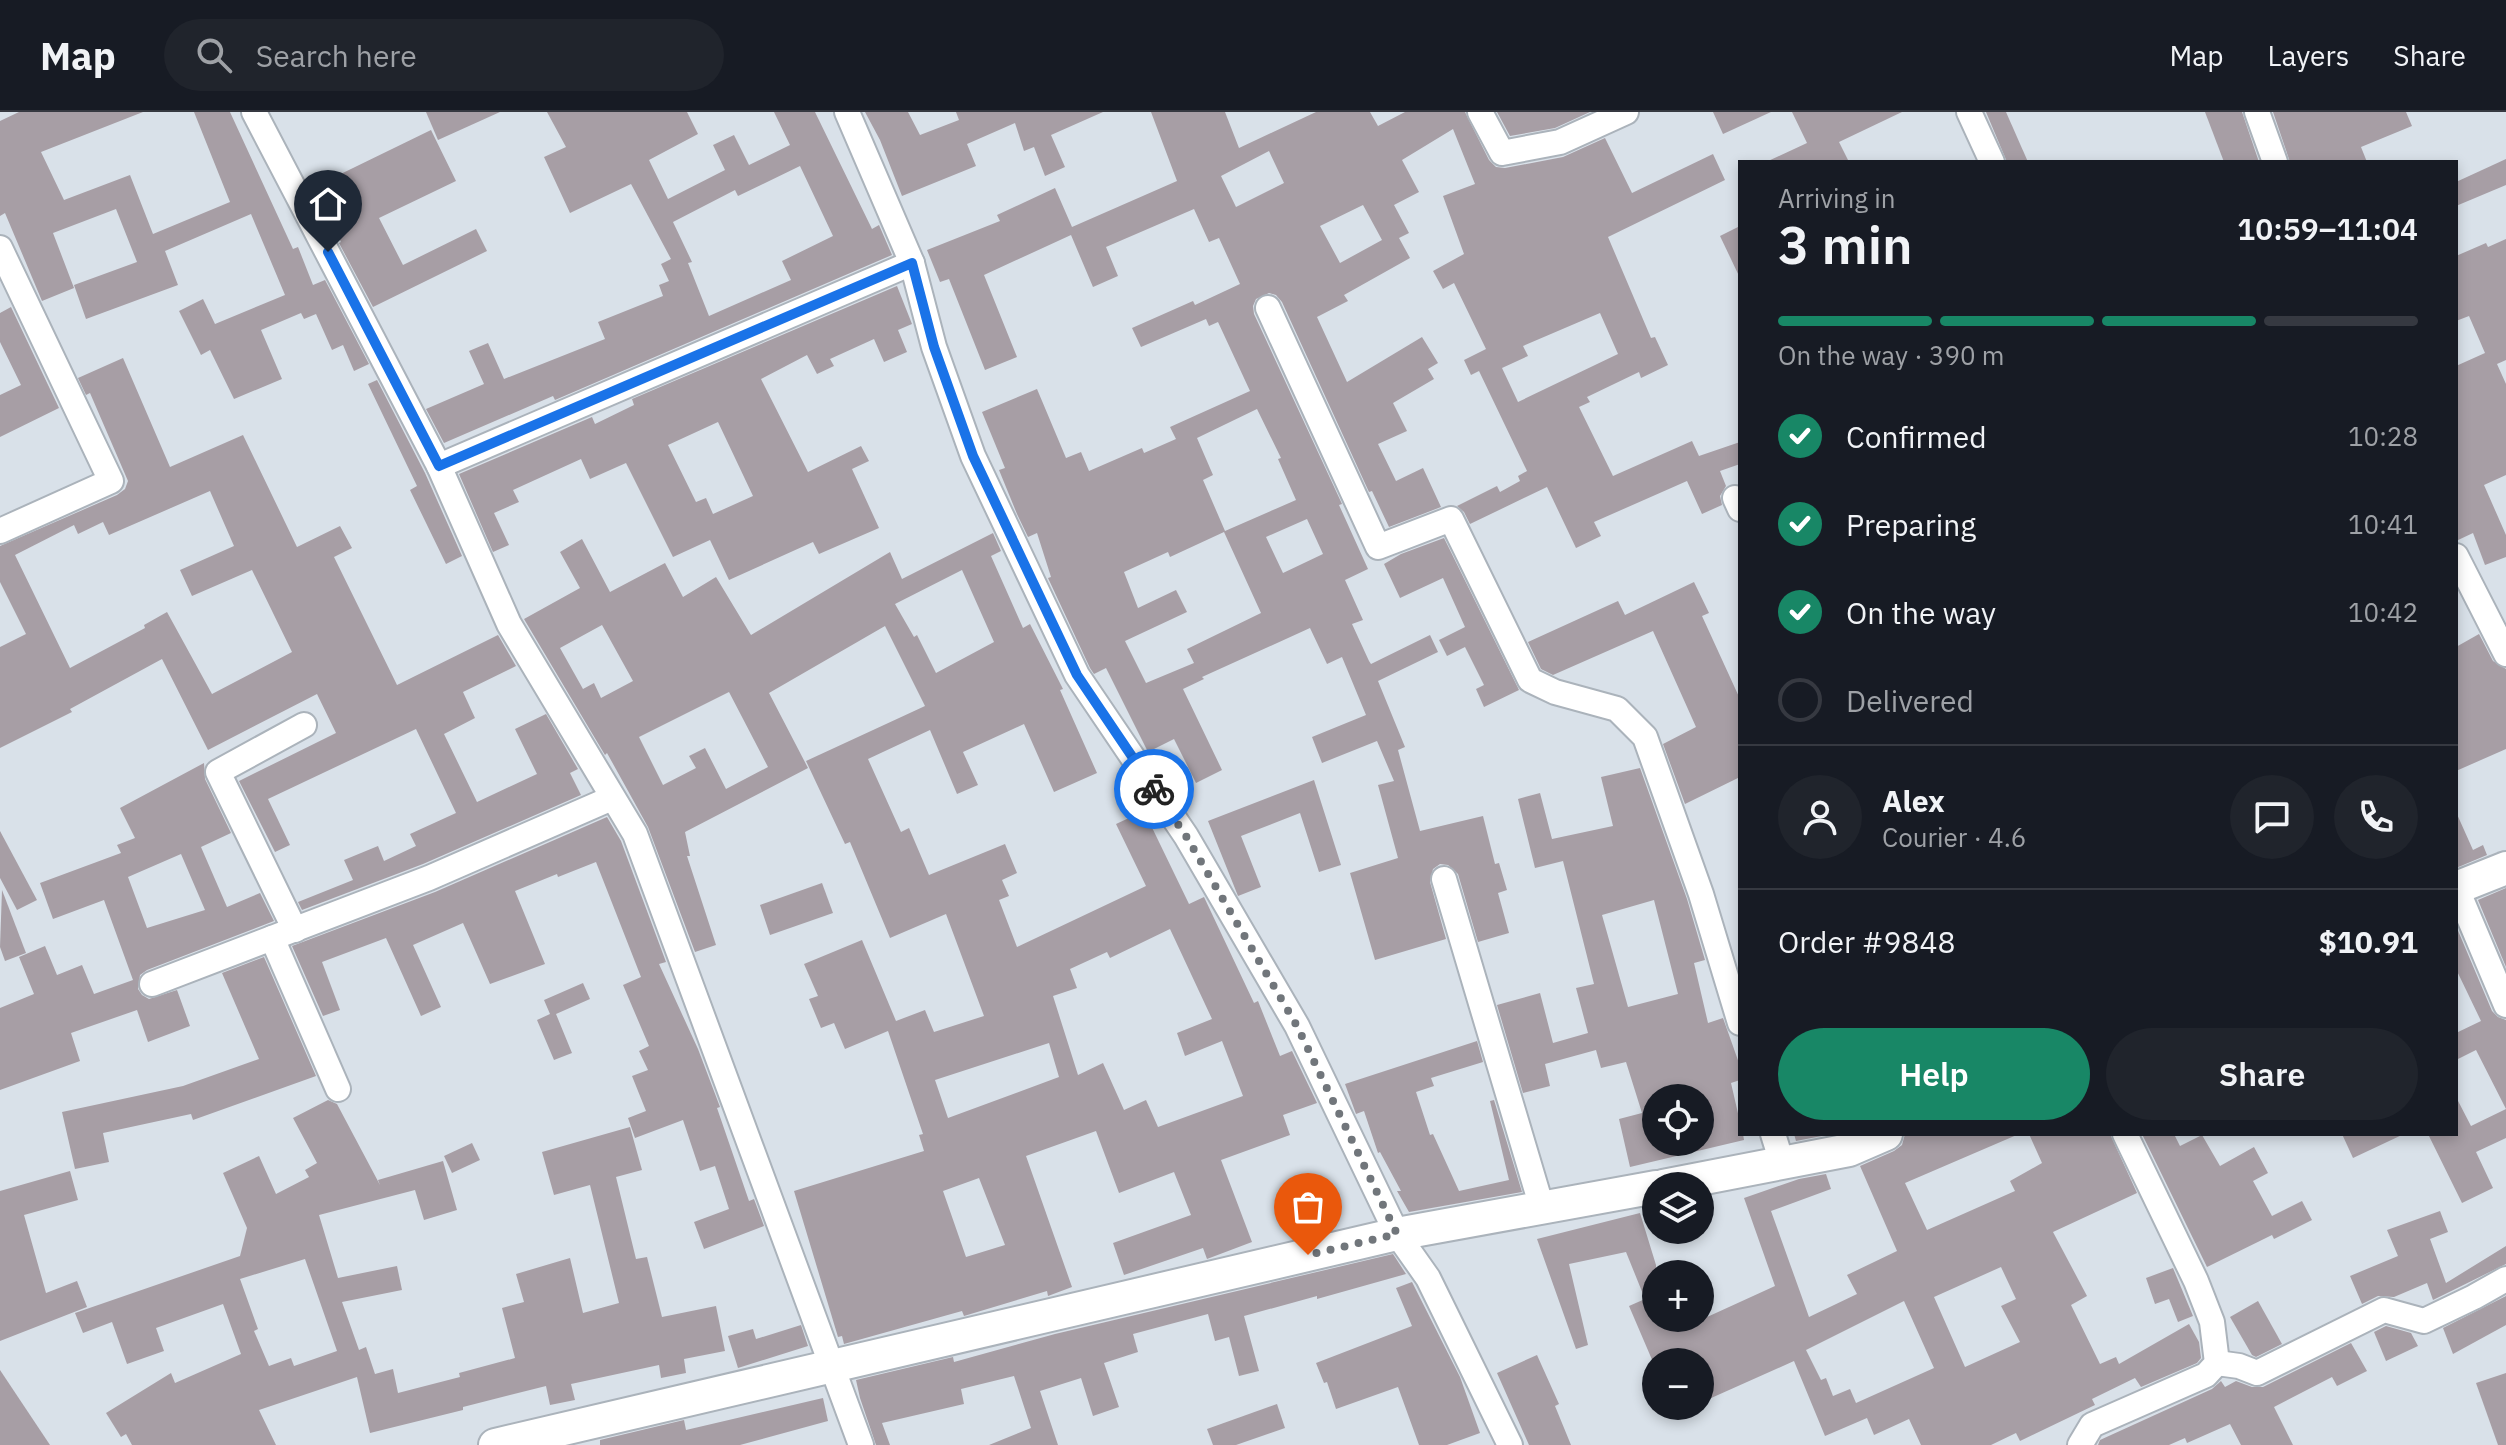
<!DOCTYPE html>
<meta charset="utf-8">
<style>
:root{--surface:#171b24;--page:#20242c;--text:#f1f3f6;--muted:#9ea1a6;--line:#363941;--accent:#188766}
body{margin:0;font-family:"IBM Plex Sans",sans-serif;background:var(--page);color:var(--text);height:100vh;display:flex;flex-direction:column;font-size:30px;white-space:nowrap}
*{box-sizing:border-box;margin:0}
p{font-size:26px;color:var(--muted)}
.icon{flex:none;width:44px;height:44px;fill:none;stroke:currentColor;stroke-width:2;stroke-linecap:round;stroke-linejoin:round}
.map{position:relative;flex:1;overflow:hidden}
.panel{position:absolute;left:1738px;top:48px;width:720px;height:976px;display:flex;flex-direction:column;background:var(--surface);border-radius:0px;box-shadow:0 4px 12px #0003}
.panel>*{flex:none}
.controls{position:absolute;left:1642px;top:972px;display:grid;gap:16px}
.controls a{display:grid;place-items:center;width:72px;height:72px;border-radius:50%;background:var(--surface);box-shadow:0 4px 12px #0003;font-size:40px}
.pin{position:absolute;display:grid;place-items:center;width:68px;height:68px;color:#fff;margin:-82px -34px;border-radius:50% 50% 50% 0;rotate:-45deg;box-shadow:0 0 8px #0007}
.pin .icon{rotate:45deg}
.courier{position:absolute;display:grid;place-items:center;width:80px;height:80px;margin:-40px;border:6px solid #1a73e8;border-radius:50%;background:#fff;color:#222;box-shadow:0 2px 10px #0007}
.head em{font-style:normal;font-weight:600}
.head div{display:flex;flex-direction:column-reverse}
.head{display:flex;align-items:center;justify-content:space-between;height:136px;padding:0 40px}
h1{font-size:52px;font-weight:600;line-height:60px}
.bar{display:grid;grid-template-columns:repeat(4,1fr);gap:12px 8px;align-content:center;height:96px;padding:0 40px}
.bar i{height:10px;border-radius:6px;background:var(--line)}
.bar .active{background:var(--accent)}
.bar p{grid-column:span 4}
.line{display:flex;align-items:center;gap:20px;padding:0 40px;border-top:2px solid var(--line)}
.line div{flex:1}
.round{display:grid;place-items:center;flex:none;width:84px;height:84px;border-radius:42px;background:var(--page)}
ol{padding:0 40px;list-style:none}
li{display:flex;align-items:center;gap:24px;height:88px}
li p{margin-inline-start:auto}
li .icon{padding:8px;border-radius:50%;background:var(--accent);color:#fff;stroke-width:4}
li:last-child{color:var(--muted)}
li i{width:44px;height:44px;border:4px solid var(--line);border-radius:50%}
.cta{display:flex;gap:16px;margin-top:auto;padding:16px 40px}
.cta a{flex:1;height:92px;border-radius:48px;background:var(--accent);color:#fff;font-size:32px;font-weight:600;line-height:92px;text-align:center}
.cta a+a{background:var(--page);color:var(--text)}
header{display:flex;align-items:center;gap:48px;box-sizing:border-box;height:112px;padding:0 40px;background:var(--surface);border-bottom:2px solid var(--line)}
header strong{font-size:38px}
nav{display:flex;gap:44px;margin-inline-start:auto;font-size:28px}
.search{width:560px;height:72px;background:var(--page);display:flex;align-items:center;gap:20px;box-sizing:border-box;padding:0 28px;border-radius:44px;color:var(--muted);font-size:30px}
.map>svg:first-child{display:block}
.building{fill:#a79ea5;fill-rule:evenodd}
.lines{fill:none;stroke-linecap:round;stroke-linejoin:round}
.minor-casing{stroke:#abb3bb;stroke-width:28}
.tertiary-casing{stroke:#abb3bb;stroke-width:36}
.minor{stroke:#fff;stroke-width:24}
.tertiary{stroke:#fff;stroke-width:32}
.done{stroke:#71767b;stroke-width:8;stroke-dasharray:0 14.4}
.route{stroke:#1a73e8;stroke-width:10}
</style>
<header>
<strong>Map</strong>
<div class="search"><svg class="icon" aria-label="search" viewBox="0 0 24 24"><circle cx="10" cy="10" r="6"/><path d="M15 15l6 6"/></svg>Search here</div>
<nav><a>Map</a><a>Layers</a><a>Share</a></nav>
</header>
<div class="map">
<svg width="2506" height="1333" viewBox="0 0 2506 1333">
<rect width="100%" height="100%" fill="#d9e1e9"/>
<g class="building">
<path d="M19,0H143L41,40L64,88L130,63L153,122L230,90L194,0H230L293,137L298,135L313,173L325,168L369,252L354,259L343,233L332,238L316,202L304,207L301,201L261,218L282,267L234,287L210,238L201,243L179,199L203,187L215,212L285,183L251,102L165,139L178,173L86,207L74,173L137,150L116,97L53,121L74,176L42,189L5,101L0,104V9Z"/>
<path d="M426,0H500L438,28Z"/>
<path d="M547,0H687L698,22L649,48L668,87L725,58L713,33L734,23L749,53L790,33L774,0H815L872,117L879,113L892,143L555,288L553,284L444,331L426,297L484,272L469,239L488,231L504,267L605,227L598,210L663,184L659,173L669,169L661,152L671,147L631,72L570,101L544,45L566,35ZM800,54L833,124L782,149L791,168L709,204L688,151L692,150L673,110L735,78L738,84Z"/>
<path d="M865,0H908L920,23L959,8L956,0H1103L1051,23L1065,55L1045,64L1034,35L1024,39L1015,11L967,32L976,54L902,84L880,28Z"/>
<path d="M1151,0H1225L1239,36L1316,0H1370L1378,14L1405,0H1465L1489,48L1496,55L1505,56L1563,45L1605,26L1632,81L1713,42L1725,68L1608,125L1651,226L1655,225L1668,253L1641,266L1639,260L1587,285L1590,290L1579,295L1613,364L1692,329L1699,344L1740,330V352L1720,359L1726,374L1720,384L1722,393L1702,402L1687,369L1594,410L1601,424L1576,436L1547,375L1470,412L1464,400L1457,394L1497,374L1500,380L1520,369L1518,364L1527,359L1479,259L1471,263L1464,248L1486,237L1454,171L1443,177L1433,159L1464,142L1443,84L1475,72L1453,17L1402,48L1419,80L1394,93L1409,121L1399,126L1410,146L1344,183L1348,189L1317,205L1347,270L1422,225L1438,251L1428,257L1434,267L1393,291L1407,319L1378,332L1396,369L1423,356L1441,395L1389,415L1372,379L1369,380L1282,190L1276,183L1269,181L1256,187L1253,194L1254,202L1342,392L1339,393L1368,457L1345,468L1363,508L1352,512L1369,549L1371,552L1430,523L1438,540L1378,569L1405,635L1398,638L1420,719L1483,704L1495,752L1499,751L1507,778L1498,781L1509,821L1478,830L1458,762L1448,753L1440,752L1433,757L1430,770L1446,827L1375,848L1350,761L1398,746L1378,673L1394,669L1377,629L1322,651L1312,625L1366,603L1342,545L1327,552L1310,516L1202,565L1204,567L1183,577L1222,658L1196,671L1174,627L1148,640L1106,556L1094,562L1090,556L1048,466L1051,465L1037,421L1028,425L1017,402L999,358L1005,356L982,300L1037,277L1066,346L1081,340L1089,359L1142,336L1144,341L1176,327L1170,315L1250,279L1218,210L1209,214L1206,207L1141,235L1132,216L1193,189L1195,193L1240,172L1219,126L1209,130L1194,97L1106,135L1118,164L1093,175L1071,123L984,163L1017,245L985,258L949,167L940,170L927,138L1000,109L997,103L1055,76L1072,115L1177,69ZM1269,39L1284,71L1236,95L1221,64ZM1363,93L1382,128L1340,151L1320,114ZM1600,201L1618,242L1518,290L1502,256L1528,244L1523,234ZM1257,297L1281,346L1278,347L1296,388L1225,419L1203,368L1213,363L1197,326ZM1307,407L1323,442L1283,461L1266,425ZM1224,420L1261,501L1187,537L1194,551L1146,571L1125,529L1187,500L1176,478L1138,496L1124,460L1168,440L1170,445Z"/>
<path d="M1497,0H1590L1555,16L1510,24Z"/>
<path d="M1713,0H1771L1723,22Z"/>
<path d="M1792,0H1902L1839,30L1849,50H1766L1807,31Z"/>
<path d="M1986,0H2006L2028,50H2007Z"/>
<path d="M2205,0H2242L2259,50H2224Z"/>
<path d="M2273,0H2406L2412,14L2361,35L2367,50H2290Z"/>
<path d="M431,18L456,69L379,106L403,153L476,117L487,139L373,195L339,131L341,130L314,75Z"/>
<path d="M2506,47V73L2456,94V70Z"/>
<path d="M1740,114V166L1720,124Z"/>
<path d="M2506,127V248L2497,252L2506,272V363L2484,373L2506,423V445L2485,453L2473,421L2456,429V254L2485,241L2469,204L2456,209V144L2486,131L2488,135Z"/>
<path d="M897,174L912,212L898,218L907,240L884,250L874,227L830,247L834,254L817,262L807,243L761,267L808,360L861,334L869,349L852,357L879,416L819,442L813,430L729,468L710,428L673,445L626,351L590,367L581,347L513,378L519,390L494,401L509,433L493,440L459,362L592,305L595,312L634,293L632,287ZM718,310L753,384L713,402L706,386L696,390L668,333Z"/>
<path d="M11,195L59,296L0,325V283L21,273L0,230V201Z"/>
<path d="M123,246L170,355L243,323L297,435L340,414L352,436L334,445L397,573L498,523L516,554L463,580L475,606L444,622L477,690L537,662L515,617L546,602L578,657L570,661L581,683L423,752L302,798L298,790L353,768L344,748L378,734L384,749L416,734L410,722L456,701L416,617L268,687L290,733L275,740L239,669L336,621L317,582L208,638L162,547L70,597L72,600L0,636V535L26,522L0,470V434L117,383L125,377L128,369L90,281L86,283L78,266ZM210,379L234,434L180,458L192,484L252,458L292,540L212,582L167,500L144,513L145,516L70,556L15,443L74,413L78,422L103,410L109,423Z"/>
<path d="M377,268L425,361L462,444L446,452L410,378L417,374L368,272Z"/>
<path d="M993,421L1001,439L991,444L1023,516L1030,512L1063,577L1060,578L1097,661L1054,680L1024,612L963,640L978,673L957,682L930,618L868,647L901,720L909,716L929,763L1005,732L1017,761L1002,768L1009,784L999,788L1017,835L1146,774L1116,712L1144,699L1189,792L1204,785L1254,891L1258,889L1280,944L1292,939L1317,991L1283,1003L1290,1023L1221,1048L1252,1130L1207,1147L1203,1136L1124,1163L1113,1131L1191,1103L1174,1060L1119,1081L1096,1019L1026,1044L1072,1175L1048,1184L1047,1179L964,1204L962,1199L844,1232L842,1224L838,1225L794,1079L924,1039L919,1023L923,1022L888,919L845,937L834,911L821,916L809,887L818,884L804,852L862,828L896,909L925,898L934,920L984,904L946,802L890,826L850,730L845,732L806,649L925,594L885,514L769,581L808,656L685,720L690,744H687L716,833L695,840L648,715L607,641L605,643L524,507L580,476L560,440L582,427L610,480L665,451L683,485L716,465L751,523L890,440L902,467ZM962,458L994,530L936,561L917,523L914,525L895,492ZM602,513L633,569L601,586L594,571L583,577L560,536ZM729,580L768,655L726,677L705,636L689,644L696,656L663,673L639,625ZM1170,817L1212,907L1177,921L1185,944L1222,929L1243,984L1158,1015L1146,988L1124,998L1103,951L1078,963L1053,884L1077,876L1070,857L1107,840L1110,846ZM1049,931L1059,965L948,1006L935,968ZM979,1066L1005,1133L966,1145L943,1079Z"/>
<path d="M1444,426L1519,578L1484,595L1476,577L1484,573L1465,535L1447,544L1439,528L1465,515L1443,466L1400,486L1384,452L1401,442Z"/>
<path d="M1694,470L1709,501L1702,504L1740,587V665L1685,692L1663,632L1696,615L1653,519L1553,563L1541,557L1528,530L1618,489L1625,503Z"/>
<path d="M2479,522L2493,549L2506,557V637L2456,659V535Z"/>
<path d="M204,651L205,667L231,721L201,735L227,795L260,781L274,809L147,858L140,863L138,877L142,883L149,887L177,878L190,914L148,930L137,898L71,921L80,949L0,978V896L34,882L19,845L45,834L57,863L82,853L94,882L133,868L104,788L53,807L40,771L121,741L117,733L135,726L120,696ZM181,742L205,798L147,816L128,765Z"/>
<path d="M1640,656L1687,787L1705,848L1694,851L1708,911L1723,906L1740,954V968L1731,971L1740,1010V1022H1743L1744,1028L1630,1055L1619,1007L1642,1001L1626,950L1601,956L1596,938L1545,952L1550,974L1523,981L1497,893L1540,881L1553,931L1588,921L1576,876L1594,872L1563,749L1535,756L1518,687L1540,681L1552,727L1613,714L1601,665ZM1654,788L1678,882L1628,895L1602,803ZM1656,986H1700V1030H1656Z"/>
<path d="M1314,668L1341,753L1319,760L1300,701L1241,724L1261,775L1238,784L1208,709Z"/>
<path d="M2456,700L2473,738L2483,733L2487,743L2456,756Z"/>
<path d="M607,705L621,729L666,850L659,852L698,937L720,995L717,996L749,1089L754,1087L764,1114L704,1137L694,1110L729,1097L715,1054L700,1059L683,1008L635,1026L628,1006L646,999L632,964L648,958L639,939L649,934L623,873L641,865L596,750L558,765L557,762L515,779L545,852L490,872L463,811L413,833L441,895L421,904L386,826L322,850L340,898L323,904L292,834L435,780Z"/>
<path d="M0,719L37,788L17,798L0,766Z"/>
<path d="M822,771L833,801L770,823L760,793Z"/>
<path d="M2506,776V855L2478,788Z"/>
<path d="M2,778L26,841L5,849L0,835Z"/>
<path d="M2456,814L2492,899L2498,905L2506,908V1026L2476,1040L2493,1076L2462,1091L2428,1022H2456V985L2471,1014L2506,997L2476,938L2456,948V921L2481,909L2456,857Z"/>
<path d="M264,845L316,964L193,1008L191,1002L103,1021L109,1050L75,1057L62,1000L183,974L259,947L222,861Z"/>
<path d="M583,871L590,887L556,902L572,941L554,948L537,908L550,902L544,888Z"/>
<path d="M1477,929L1483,950L1431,966L1434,974L1416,980L1430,1023L1433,1022L1459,1079L1509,1068L1490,989L1494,988L1522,1080L1409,1100L1397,1079H1401L1380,1040L1378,1041L1364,999L1356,1002L1345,972Z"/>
<path d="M328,988L337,992L380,1073L378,1068L443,1049L457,1098L424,1108L415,1078L319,1103L338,1166L397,1154L402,1178L342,1190L359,1238L366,1235L375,1262L393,1257L398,1281L460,1265L459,1261L515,1246L502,1196L524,1190L516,1162L570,1146L583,1201L619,1191L590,1073L554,1083L542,1040L630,1015L642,1058L616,1065L636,1147L647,1145L662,1205L716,1194L725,1239L684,1247L686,1261L661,1266L659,1253L571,1272L575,1288L550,1293L546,1274L463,1295V1298L370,1321L357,1265L259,1298L276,1333H132L126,1322L121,1325L106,1301L171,1261L175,1271L241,1242L223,1192L156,1216L164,1239L127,1252L112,1210L83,1221L75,1201L240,1144L247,1116L223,1061L259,1044L276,1082L309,1065L305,1058L317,1051L293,1006ZM305,1147L337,1239L294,1254L291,1246L269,1254L254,1219L258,1217L240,1167Z"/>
<path d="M1794,1022H1832L1796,1029Z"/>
<path d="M1905,1022H2019L1905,1071L1927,1118L2015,1079L2010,1069L2042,1051L2029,1022H2110L2137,1081L2053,1120L2087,1184L2071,1193L2100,1252L2116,1245L2119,1252L2189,1212L2199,1230L2201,1246L2197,1251L2141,1275L2135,1266L2092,1287L2095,1293L2020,1329L2016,1321L1991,1333H1921L1909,1307L1874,1323L1867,1306L1825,1324L1794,1249L1700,1291V1250H1653L1629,1194L1645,1187L1626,1140L1569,1152L1588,1233L1576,1237L1537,1127L1640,1101L1656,1153V1206H1679L1683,1216L1775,1174L1744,1086L1799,1067L1826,1062L1831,1077L1771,1099L1809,1205L1857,1182L1847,1163L1897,1139L1860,1054L1894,1039L1902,1033ZM2001,1155L2016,1187L2001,1194L2020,1230L1965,1255L1934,1185ZM1904,1189L1934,1256L1856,1291L1850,1277L1833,1284L1826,1266L1821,1268L1806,1238Z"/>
<path d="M2142,1022H2174L2180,1034L2202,1023L2220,1054L2254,1035L2268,1061L2253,1069L2272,1104L2302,1089L2312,1108L2274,1127L2272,1123L2207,1155Z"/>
<path d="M2342,1022H2404L2353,1046Z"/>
<path d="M472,1031L480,1048L452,1061L444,1044Z"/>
<path d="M70,1059L78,1088L24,1103L46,1181L77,1169L87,1195L0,1229V1079Z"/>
<path d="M2440,1099L2448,1120L2430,1127L2446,1171L2506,1134V1152L2433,1188L2427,1171L2394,1185L2378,1184L2362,1192L2350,1164L2398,1144L2387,1118Z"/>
<path d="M1393,1142L1406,1162L1317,1187V1184L1244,1204L1259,1259L1239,1264L1229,1225L1215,1229L1208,1202L1133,1222L1138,1240L1104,1251L1119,1295L1093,1304L1081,1266L1040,1279L1058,1333H989L1031,1316L1014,1264L961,1277L964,1292L882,1311L890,1333H876L860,1286L856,1268L953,1245L954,1250L1055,1222Z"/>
<path d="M2173,1156L2193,1204L2178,1210L2169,1187L2155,1192L2146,1166Z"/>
<path d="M1412,1170L1460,1265L1480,1321L1447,1333H1419L1398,1275L1336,1297L1327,1270L1324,1271L1316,1251L1412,1214L1396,1176Z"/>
<path d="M2506,1184V1213L2453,1242L2443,1216Z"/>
<path d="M2258,1189L2282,1232L2256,1245L2252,1243L2230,1205Z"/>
<path d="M801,1213L808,1234L738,1256L728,1224L753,1217L756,1227Z"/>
<path d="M2386,1214L2411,1221L2418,1234L2386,1249L2374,1220Z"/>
<path d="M2351,1231L2367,1259L2337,1274L2332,1265L2274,1295L2293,1333H2241L2230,1312L2187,1331L2185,1326L2169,1333H2098L2100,1328L2212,1277L2221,1269L2225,1275L2236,1269L2252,1275H2263Z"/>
<path d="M1537,1243L1559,1292L1555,1294L1571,1333H1529L1497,1261Z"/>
<path d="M0,1258L50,1333H0Z"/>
<path d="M2506,1261V1333H2498L2476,1271Z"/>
<path d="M823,1286L828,1309L740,1333H600V1328L684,1308L686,1318Z"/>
<path d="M1277,1292L1285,1316L1236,1333H1213L1207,1317Z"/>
</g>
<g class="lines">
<defs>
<g id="minor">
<path d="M254,0L439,354L509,512L635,722L861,1333"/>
<path d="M847,0L912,151L934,235L973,344L1077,563L1186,724L1297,914L1397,1122L1428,1166L1510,1333"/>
<path d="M1480,0L1502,41L1560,30L1626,0"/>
<path d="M1969,0L1992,50"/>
<path d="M2257,0L2275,50"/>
<path d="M0,136L111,369L0,419"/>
<path d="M1268,196L1378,435L1451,407L1530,568L1555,580L1617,597L1645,625L1701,782L1740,911"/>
<path d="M439,354L912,151"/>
<path d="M1735,386L1740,397"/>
<path d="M2456,444L2506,542"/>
<path d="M1444,767L1542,1096"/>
<path d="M2456,775L2506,893"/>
<path d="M295,818L218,660L304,613"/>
<path d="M272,826L338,977"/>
<path d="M152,872L429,766L612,686"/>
<path d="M1773,1022L1782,1051"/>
<path d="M2217,1251L2239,1254L2257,1261L2384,1198L2424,1209L2474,1185L2506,1167"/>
<path d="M2080,1333L2092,1313L2206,1263L2217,1251L2212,1210L2196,1169L2125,1022"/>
</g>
<g id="tertiary">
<path d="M2456,776L2506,756"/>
<path d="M1663,1074L1849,1038L1886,1022"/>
<path d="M495,1333L1397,1122L1656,1075"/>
</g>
</defs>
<use href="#minor" class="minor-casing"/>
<use href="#tertiary" class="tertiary-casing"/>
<use href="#minor" class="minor"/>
<use href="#tertiary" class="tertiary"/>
</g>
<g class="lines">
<path class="done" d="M1154,677L1186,724L1297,914L1397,1122L1308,1143"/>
<path class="route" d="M328,140L439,354L912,151L934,235L973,344L1077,563L1154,677"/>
</g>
</svg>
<div class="controls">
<a><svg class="icon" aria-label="locate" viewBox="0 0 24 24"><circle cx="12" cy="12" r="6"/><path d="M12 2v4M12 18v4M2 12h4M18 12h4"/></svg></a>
<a><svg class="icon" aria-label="layers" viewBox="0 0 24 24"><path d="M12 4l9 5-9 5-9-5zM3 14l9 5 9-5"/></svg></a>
<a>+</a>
<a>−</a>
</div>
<div class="pin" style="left:1308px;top:1143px;background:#ea580c"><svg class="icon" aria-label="bag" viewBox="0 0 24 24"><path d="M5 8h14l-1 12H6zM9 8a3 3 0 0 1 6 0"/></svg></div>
<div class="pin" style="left:328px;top:140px;background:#1f2937"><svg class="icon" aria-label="home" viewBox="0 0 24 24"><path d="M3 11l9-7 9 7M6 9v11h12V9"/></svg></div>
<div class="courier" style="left:1154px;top:677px"><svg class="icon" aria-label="bike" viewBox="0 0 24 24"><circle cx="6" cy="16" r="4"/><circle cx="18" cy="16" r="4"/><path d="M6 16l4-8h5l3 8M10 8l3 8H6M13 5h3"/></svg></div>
<section class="panel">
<div class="head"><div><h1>3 min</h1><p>Arriving in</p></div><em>10:59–11:04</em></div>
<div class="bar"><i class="active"></i><i class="active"></i><i class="active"></i><i></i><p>On the way · 390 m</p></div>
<ol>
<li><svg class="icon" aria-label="check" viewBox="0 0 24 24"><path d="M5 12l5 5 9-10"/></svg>Confirmed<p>10:28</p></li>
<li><svg class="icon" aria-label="check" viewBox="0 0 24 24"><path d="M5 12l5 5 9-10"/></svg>Preparing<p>10:41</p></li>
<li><svg class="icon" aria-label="check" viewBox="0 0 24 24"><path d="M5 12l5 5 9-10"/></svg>On the way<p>10:42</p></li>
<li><i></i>Delivered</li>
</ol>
<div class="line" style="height:144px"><a class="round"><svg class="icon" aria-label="person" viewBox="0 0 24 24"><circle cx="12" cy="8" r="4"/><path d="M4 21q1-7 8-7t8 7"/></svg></a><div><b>Alex</b><p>Courier · 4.6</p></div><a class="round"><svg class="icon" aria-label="chat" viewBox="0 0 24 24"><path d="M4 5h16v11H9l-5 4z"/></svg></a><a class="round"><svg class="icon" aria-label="phone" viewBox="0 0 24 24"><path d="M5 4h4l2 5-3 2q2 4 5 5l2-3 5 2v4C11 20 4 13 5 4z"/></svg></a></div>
<div class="line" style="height:104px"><div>Order #9848</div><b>$10.91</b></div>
<div class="cta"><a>Help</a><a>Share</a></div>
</section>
</div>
